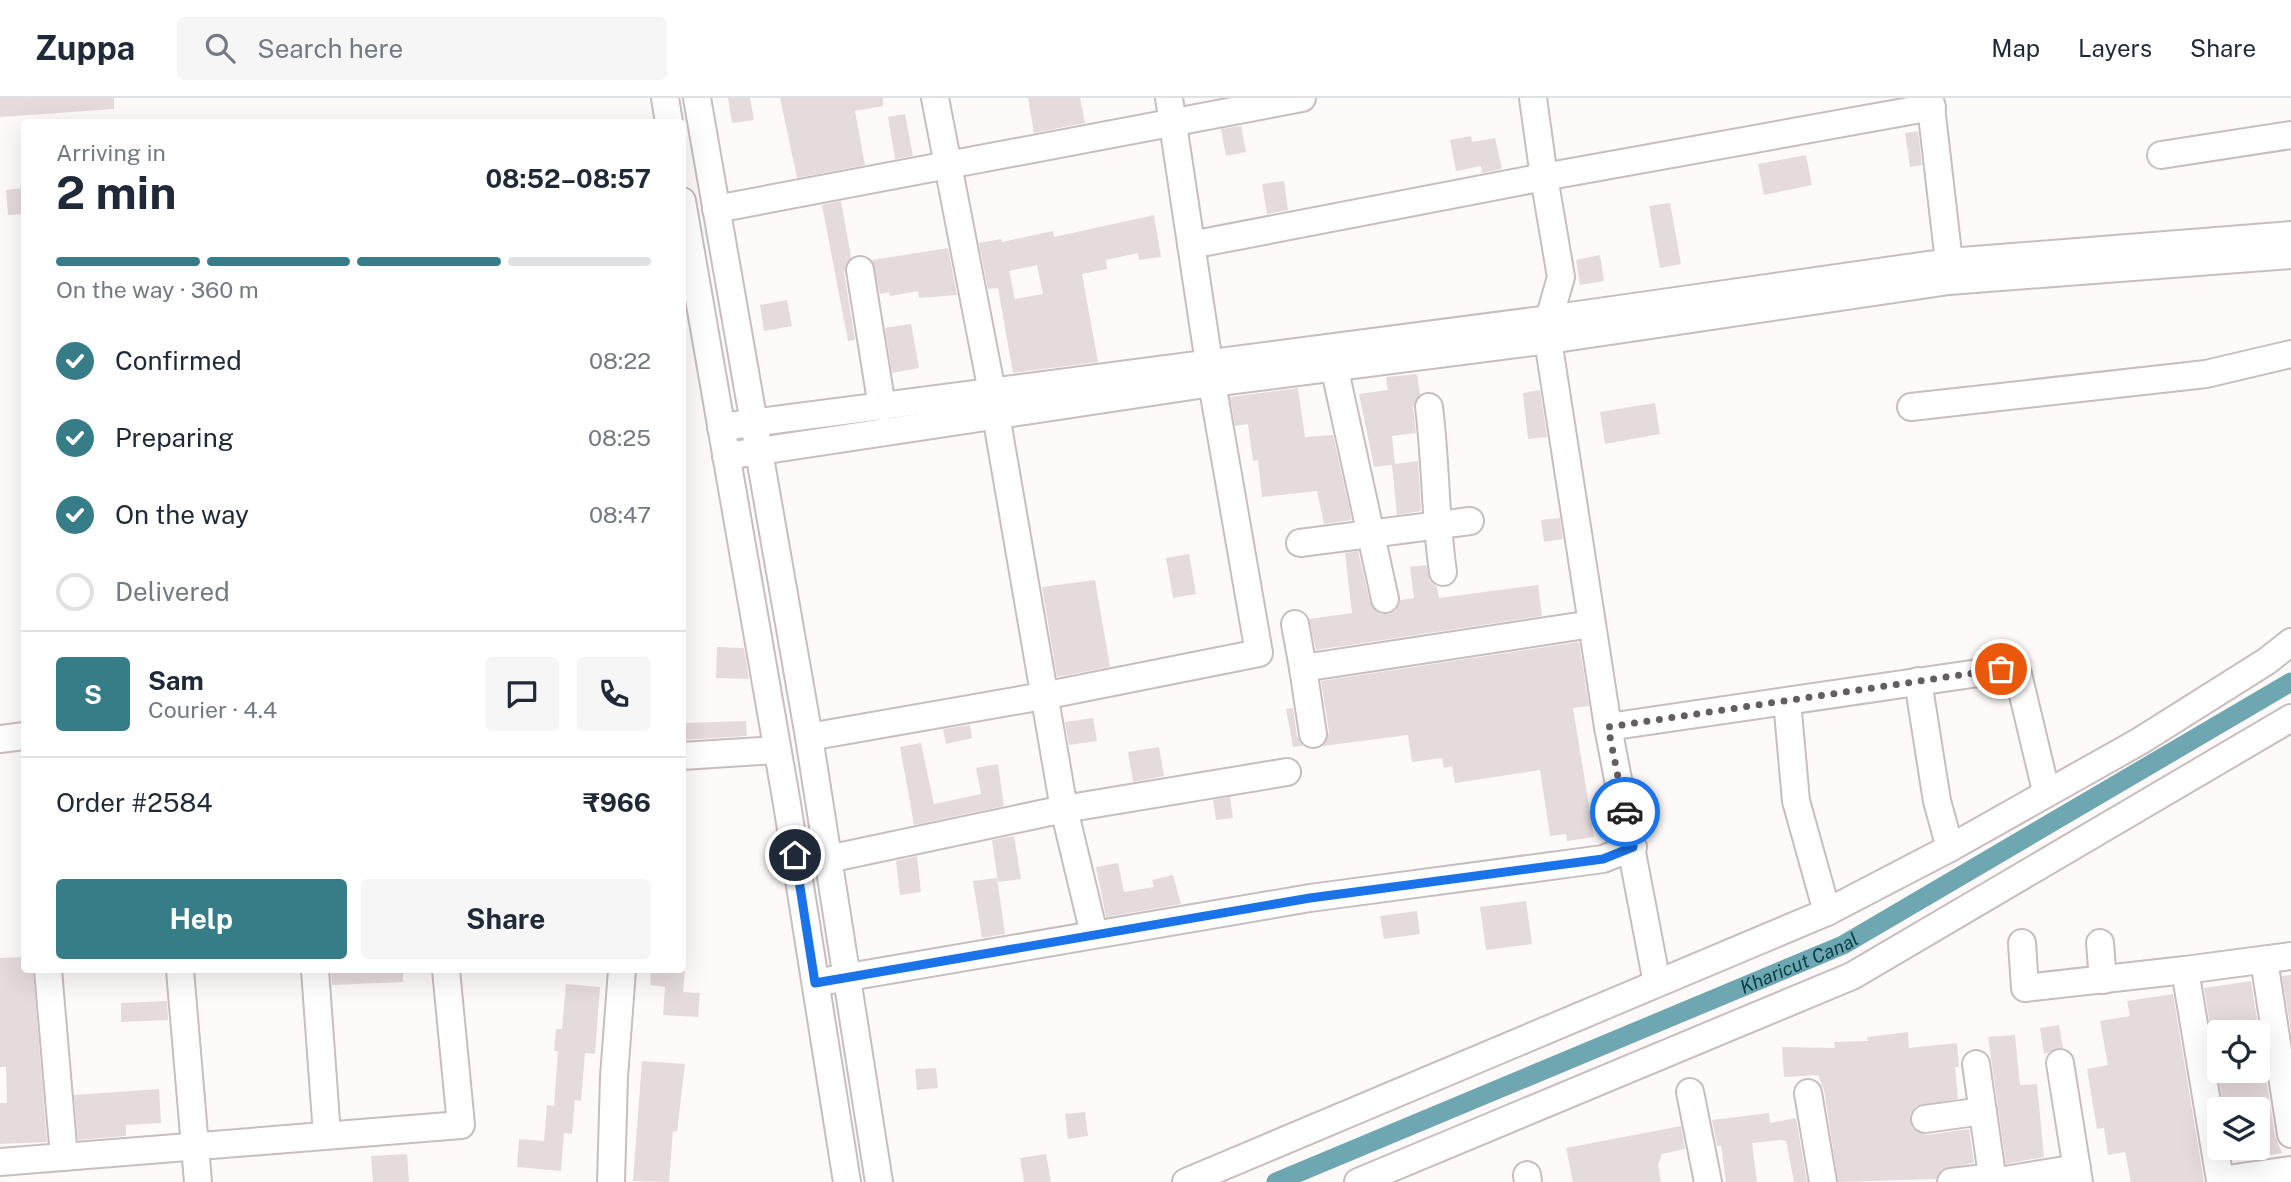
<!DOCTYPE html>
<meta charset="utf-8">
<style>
:root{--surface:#fff;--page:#f6f6f7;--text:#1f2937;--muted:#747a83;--line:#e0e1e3;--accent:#377d88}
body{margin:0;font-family:"Public Sans",sans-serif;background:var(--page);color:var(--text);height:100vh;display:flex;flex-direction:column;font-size:26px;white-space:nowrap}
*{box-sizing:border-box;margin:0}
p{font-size:23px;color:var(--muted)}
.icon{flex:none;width:38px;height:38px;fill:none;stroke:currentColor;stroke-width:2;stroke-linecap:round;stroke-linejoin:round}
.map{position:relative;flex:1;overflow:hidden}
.sheet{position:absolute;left:21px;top:21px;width:665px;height:854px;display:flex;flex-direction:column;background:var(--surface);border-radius:7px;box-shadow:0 7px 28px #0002}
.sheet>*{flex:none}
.controls{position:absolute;left:2207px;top:922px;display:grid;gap:14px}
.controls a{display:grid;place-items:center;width:63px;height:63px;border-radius:7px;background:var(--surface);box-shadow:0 7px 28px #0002;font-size:35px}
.pin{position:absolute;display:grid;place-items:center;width:60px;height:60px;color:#fff;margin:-30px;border:4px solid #fff;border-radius:50%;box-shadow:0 2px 7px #0007}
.courier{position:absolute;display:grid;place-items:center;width:70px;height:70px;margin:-35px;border:5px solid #1a73e8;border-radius:50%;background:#fff;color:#222;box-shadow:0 2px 9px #0007}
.headline em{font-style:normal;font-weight:700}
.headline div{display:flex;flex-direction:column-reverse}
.headline{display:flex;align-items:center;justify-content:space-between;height:119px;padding:0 35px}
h1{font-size:46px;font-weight:700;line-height:52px}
.bar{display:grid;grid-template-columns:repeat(4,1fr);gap:10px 7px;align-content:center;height:84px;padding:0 35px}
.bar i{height:9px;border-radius:5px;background:var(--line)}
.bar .selected{background:var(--accent)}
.bar p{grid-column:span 4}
.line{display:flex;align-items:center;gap:18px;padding:0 35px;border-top:2px solid var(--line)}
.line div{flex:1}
.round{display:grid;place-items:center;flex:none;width:74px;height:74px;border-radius:7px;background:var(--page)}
ol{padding:0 35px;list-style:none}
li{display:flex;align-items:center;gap:21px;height:77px}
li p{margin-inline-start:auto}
li .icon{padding:7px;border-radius:50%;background:var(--accent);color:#fff;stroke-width:4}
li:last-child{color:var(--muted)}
li i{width:38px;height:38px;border:4px solid var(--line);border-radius:50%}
.action{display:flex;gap:14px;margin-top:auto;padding:14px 35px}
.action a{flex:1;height:80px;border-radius:7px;background:var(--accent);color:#fff;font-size:28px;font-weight:700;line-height:80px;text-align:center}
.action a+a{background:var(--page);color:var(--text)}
header{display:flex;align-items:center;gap:42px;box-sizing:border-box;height:98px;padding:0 35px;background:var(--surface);border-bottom:2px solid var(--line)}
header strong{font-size:33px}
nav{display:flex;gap:38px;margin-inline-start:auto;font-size:24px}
.search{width:490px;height:63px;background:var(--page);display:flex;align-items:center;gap:18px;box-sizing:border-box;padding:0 24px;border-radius:7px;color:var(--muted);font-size:26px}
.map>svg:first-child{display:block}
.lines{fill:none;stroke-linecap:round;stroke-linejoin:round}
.canal{stroke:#6ea7b1;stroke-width:19}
.building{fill:#e5dadc;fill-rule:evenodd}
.minor-casing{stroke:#c8bdbf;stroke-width:30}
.minor{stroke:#fff;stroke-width:26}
.done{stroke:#635f60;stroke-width:7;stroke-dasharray:0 12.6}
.route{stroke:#1a73e8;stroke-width:9}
.labels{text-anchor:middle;stroke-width:7;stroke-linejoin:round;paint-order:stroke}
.water-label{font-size:19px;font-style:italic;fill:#063e46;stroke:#fff}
</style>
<header>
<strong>Zuppa</strong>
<div class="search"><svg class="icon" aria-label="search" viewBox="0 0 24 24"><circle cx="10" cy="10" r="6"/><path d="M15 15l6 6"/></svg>Search here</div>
<nav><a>Map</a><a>Layers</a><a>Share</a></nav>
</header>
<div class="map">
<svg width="2291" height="1084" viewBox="0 0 2291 1084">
<rect width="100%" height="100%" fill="#fefafa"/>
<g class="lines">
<path class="canal" id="s1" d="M1276,1084L1843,847L2291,584"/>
</g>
<g class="building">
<path d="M0,0H114V11L0,19Z"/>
<path d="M728,0H750L754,22L732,25Z"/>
<path d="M780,0H883V8L855,13L865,67L797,80Z"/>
<path d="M1028,0H1080L1085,25L1034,35Z"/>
<path d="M905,16L913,58L895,61L888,19Z"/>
<path d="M1241,28L1246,54L1226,58L1221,31Z"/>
<path d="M1918,33L1922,67L1910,69L1905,35Z"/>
<path d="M1471,38L1472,44L1495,40L1502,71L1482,75L1481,68L1456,73L1450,42Z"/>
<path d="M1806,57L1812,87L1764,97L1758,66Z"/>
<path d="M1284,83L1288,112L1267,116L1262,86Z"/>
<path d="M24,90V116L8,117L6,92Z"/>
<path d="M841,103L851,159L844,174L855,242L848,243L822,107Z"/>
<path d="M1670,105L1681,166L1660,170L1649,108Z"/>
<path d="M1154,117L1161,159L1139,162L1138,155L1106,162L1107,171L1082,176L1098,264L1013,275L998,190L988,191L979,145L1001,141L1002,144L1053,133L1054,139ZM1037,167L1043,196L1015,201L1009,173Z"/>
<path d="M948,150L957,197L919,200L918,193L890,198L889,194L880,196L872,162Z"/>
<path d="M1600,157L1604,183L1580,187L1576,162Z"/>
<path d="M787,202L792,228L764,233L760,207Z"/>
<path d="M911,226L919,270L892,275L885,230Z"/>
<path d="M1417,276L1420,296L1413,310L1416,335L1392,338L1395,366L1418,363L1421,413L1397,417L1392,367L1374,369L1359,296L1388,292L1386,279Z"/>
<path d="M1298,290L1305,339L1333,337L1352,422L1324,426L1317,393L1262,399L1258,362L1253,363L1248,326L1235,328L1230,299Z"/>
<path d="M1540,292L1547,339L1528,341L1523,295Z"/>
<path d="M1655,305L1660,336L1605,346L1600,314Z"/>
<path d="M1560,420L1563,441L1544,444L1541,422Z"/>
<path d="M1358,453L1370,504L1380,516H1389L1396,512L1400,502L1414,500L1410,469L1426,467L1430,483L1437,489L1439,500L1538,487L1542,518L1316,552L1309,521L1352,515L1345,455Z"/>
<path d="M1189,456L1196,496L1173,500L1166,460Z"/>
<path d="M1095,482L1110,569L1057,579L1042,489Z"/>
<path d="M1579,544L1589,608L1573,610L1594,739L1567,743L1566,736L1550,738L1540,672L1455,685L1452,668L1444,670L1442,660L1412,664L1408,637L1323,648L1329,634L1321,583Z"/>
<path d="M717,549L744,550L749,581L716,580Z"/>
<path d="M1293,610L1297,638L1303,648L1293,649L1286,611Z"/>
<path d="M1093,620L1097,643L1069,647L1065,624Z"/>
<path d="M746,623L747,638L682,642V625Z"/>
<path d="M970,627L972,640L946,646L943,631Z"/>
<path d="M921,645L934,706L981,696L976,670L998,666L1004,708L914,727L900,649Z"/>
<path d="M1159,649L1164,678L1133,684L1128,654Z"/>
<path d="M1230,699L1233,720L1216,722L1213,702Z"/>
<path d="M1014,738L1021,781L998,784L992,742Z"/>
<path d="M917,758L921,794L900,797L896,763Z"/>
<path d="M1118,765L1124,794L1154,789L1152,782L1173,777L1181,806L1106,819L1096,769Z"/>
<path d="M997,780L1005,836L982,840L973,783Z"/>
<path d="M1526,803L1532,846L1486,852L1480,809Z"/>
<path d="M1417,813L1420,836L1384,841L1380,818Z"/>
<path d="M24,859V872H33L47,1044L0,1046V1005H7L6,969H0V860Z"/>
<path d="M331,872H403V884L332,887Z"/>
<path d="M651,872H685L683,894L700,895L698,919L663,917L665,889L650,887Z"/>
<path d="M2291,877V933L2282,878Z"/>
<path d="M2251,883L2275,1038L2282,1055L2258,1059V1012H2224L2204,890ZM2219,934H2258V973H2219Z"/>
<path d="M566,886L600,889L595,956L585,955L581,1003L575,1002L572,1036L564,1035L561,1073L517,1069L519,1041L544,1043L547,1007L554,1008L558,953H554L556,931H562Z"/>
<path d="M2173,896L2204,1084H2131L2125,1054L2108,1057L2104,1030L2097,1031L2087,971L2108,967L2100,923L2130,918L2127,903Z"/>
<path d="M167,903L168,922L121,924V905Z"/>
<path d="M2059,927L2063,950L2044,956L2040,930Z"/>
<path d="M1908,934L1909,950L1957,945L1959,969H1955L1958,1001L1916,1008L1910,1016L1912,1030L1926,1037L1969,1031L1974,1065L1942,1071L1936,1081L1838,1084L1824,992L1818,977L1784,979L1782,949L1835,950L1834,944L1868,943L1867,939Z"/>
<path d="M2015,937L2020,987L2037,986L2044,1059L2006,1066L1988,939Z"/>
<path d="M642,963L685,966L677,1034L673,1033L669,1084L633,1083Z"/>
<path d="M936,970L938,990L917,992L915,971Z"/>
<path d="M159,991L161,1025L126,1027V1038L78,1042L74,997Z"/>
<path d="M1085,1014L1088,1038L1068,1041L1065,1016Z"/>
<path d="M1769,1015L1770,1025L1796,1020L1807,1084H1794L1786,1043L1781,1042L1752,1045L1757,1084H1726L1721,1048H1717L1712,1022Z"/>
<path d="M1681,1028L1685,1051L1662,1056L1658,1067L1661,1084H1573L1566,1050Z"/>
<path d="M2231,1050H2256V1059L2233,1062Z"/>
<path d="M407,1056L409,1084H373L371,1058Z"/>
<path d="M1046,1056L1051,1084H1024L1020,1060Z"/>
</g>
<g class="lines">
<defs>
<g id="minor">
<path d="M665,0L669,24"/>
<path d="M697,0L809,639L879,1084"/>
<path d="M935,0L992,294L1064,711L1287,674"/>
<path d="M1930,0L1949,164"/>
<path d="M2161,57L2291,37"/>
<path d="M682,103L787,706L847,1084"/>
<path d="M716,111L1302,0"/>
<path d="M1191,147L1544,79L1533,0"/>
<path d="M860,172L882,309"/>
<path d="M1334,268L1385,501"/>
<path d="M1429,309C1436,364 1435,420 1443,474"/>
<path d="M1911,309L2206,276L2291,256"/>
<path d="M721,329L1549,221L1949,164L2291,137"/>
<path d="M726,358L1212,285L1548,242L1949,183L2291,157"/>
<path d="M1300,445L1470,423"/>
<path d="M1295,526L1303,570L1592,526"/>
<path d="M1303,570L1313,636"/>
<path d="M1918,583L1937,703L1950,750"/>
<path d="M1787,603L1796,703L1827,814"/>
<path d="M1608,629L2013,570L2018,576L2046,693"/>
<path d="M809,639L1043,598L1259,555L1212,285L1169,0"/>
<path d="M0,641L24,638"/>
<path d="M682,658L777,652"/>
<path d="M828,761L1064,711L1094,836"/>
<path d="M2022,845L2025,890L2185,872"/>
<path d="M2100,845L2103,882"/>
<path d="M2291,858L2185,872L2220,1082L2291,1072"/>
<path d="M2264,862L2291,1036"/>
<path d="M48,872L64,1059"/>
<path d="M180,872L198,1084"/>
<path d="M315,872L327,1037"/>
<path d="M831,882L1310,800L1603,761L1633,749"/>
<path d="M1657,885L1608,629L1548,242L1549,221L1561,179L1544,79L1932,9"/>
<path d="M2060,965L2079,1084"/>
<path d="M1976,966L1993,1084"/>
<path d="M1690,994L1708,1084"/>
<path d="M1808,995L1823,1084"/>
<path d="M1925,1021L1983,1013"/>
<path d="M0,1064L461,1027L446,872"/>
<path d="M1527,1077L1528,1084"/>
<path d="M611,1084L614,979L622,872"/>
<path d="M1186,1084L1827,814L1950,750L2140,643L2267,563L2291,544"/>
<path d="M1358,1084L1852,878L2291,620"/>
<path d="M1951,1084L1993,1079"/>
<path d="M1993,1084L2077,1070"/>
</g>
</defs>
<use href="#minor" class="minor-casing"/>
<use href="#minor" class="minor"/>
</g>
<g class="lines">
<path class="done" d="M1625,714L1608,629L2001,571"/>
<path class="route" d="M795,757L815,885L1310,800L1603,761L1633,749L1625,714"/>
</g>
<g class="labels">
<g class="water-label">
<text dy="7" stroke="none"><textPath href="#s1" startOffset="567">Kharicut Canal</textPath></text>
</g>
</g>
</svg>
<div class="controls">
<a><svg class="icon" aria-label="locate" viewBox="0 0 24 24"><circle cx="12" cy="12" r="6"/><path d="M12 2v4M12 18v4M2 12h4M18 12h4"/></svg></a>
<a><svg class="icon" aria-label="layers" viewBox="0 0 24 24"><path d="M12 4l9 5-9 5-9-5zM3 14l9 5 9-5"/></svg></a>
</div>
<div class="pin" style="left:2001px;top:571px;background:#ea580c"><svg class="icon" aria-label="bag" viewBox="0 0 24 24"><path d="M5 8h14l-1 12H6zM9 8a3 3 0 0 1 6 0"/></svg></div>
<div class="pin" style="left:795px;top:757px;background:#1f2937"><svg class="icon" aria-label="home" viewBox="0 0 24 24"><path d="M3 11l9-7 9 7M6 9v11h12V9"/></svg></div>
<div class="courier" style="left:1625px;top:714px"><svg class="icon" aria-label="car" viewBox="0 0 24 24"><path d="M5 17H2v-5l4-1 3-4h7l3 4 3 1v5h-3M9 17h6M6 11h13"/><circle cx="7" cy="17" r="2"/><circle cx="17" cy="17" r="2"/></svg></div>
<section class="sheet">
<div class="headline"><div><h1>2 min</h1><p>Arriving in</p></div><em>08:52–08:57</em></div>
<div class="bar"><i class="selected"></i><i class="selected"></i><i class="selected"></i><i></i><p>On the way · 360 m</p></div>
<ol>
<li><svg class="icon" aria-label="check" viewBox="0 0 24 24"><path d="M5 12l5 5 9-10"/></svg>Confirmed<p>08:22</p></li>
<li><svg class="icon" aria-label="check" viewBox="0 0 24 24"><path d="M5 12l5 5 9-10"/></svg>Preparing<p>08:25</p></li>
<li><svg class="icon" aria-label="check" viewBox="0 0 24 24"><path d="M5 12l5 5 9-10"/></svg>On the way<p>08:47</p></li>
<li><i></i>Delivered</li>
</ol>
<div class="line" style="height:126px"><b class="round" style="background:var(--accent);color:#fff">S</b><div><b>Sam</b><p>Courier · 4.4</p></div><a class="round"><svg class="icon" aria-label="chat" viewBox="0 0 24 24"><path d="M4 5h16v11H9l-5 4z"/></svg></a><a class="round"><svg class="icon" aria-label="phone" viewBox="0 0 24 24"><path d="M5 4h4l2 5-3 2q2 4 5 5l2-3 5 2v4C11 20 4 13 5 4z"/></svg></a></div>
<div class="line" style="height:91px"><div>Order #2584</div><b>₹966</b></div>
<div class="action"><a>Help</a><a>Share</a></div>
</section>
</div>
